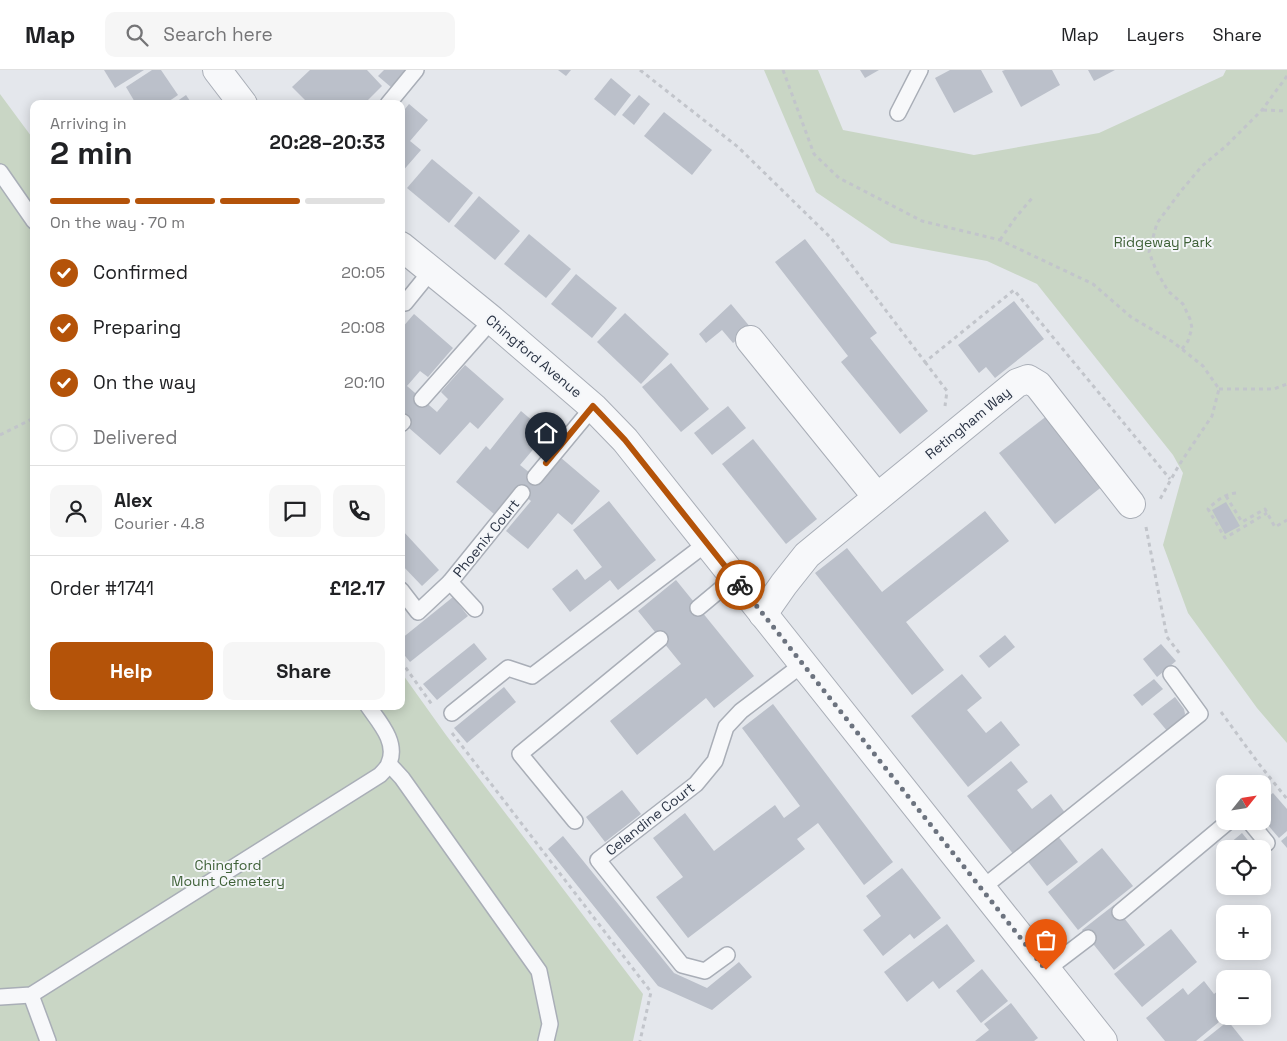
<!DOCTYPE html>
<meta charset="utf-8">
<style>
:root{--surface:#fff;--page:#f6f6f6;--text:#202124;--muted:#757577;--line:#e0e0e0;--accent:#b45309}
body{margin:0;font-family:"Space Grotesk",sans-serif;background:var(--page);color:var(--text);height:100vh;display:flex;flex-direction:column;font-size:19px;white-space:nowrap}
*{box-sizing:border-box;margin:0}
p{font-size:16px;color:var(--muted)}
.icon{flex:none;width:28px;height:28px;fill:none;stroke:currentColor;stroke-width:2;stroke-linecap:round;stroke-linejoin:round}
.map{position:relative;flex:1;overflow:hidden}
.side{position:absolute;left:30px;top:30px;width:375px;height:610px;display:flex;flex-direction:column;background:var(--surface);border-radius:10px;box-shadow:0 2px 12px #0003}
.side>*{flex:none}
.needle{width:32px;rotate:60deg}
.fabs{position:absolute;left:1216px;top:705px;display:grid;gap:10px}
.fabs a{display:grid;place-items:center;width:55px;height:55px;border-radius:10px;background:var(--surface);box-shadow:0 2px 12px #0003;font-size:25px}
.pin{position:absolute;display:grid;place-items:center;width:42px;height:42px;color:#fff;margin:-51px -21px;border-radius:50% 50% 50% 0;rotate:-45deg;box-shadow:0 0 5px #0007}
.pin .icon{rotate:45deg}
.courier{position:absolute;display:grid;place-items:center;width:50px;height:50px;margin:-25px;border:4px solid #b45309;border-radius:50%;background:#fff;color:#222;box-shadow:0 1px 6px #0007}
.overview em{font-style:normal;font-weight:800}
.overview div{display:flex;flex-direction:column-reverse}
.overview{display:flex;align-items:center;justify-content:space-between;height:85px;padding:0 20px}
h1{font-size:32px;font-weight:800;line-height:38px}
.bar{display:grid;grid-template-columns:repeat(4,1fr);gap:8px 5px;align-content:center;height:60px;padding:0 20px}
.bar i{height:6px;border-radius:4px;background:var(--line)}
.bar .current{background:var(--accent)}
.bar p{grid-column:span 4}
.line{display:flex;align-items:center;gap:12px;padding:0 20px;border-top:1px solid var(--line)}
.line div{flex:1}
.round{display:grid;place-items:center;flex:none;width:52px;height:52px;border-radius:10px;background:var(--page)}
ol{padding:0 20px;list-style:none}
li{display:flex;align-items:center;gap:15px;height:55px}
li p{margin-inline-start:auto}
li .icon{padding:5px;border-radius:50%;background:var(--accent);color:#fff;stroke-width:4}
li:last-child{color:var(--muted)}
li i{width:28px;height:28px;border:2px solid var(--line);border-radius:50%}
.button{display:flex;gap:10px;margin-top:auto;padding:10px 20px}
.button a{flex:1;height:58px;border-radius:10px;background:var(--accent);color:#fff;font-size:20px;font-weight:800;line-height:58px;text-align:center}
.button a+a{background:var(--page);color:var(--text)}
header{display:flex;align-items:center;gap:30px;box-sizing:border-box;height:70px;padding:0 25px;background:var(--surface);border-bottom:1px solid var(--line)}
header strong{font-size:24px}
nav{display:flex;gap:28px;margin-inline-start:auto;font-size:18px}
.search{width:350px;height:45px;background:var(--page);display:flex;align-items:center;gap:12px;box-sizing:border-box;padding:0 18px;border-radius:10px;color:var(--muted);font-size:19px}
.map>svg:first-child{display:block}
.green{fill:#c9d6c5}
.building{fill:#bbc0ca}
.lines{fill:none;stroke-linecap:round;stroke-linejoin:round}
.lane-casing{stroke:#a9aeb7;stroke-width:18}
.street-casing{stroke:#a9aeb7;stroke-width:30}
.path{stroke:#c2c5cb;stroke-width:3;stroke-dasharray:4 4;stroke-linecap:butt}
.lane{stroke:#f7f8fa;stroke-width:15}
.street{stroke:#f7f8fa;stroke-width:28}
.done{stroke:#6c737f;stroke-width:5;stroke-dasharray:0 9}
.route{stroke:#b45309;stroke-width:6}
.labels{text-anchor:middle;stroke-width:4;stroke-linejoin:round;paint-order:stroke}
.park-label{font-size:14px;fill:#3f6138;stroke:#f4f6f9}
.street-label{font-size:14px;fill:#2b3445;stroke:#f4f6f9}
</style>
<header>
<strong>Map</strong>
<div class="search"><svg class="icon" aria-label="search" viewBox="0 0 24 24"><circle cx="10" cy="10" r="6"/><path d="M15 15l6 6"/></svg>Search here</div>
<nav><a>Map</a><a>Layers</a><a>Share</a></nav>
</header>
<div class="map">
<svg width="1287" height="971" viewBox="0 0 1287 971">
<rect width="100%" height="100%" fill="#e4e7ec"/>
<g class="green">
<path d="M764,0H818L843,60L974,85L1099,63L1223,6L1226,0H1287V673L1257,638L1188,543L1163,475L1183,403L1173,385L1037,214L987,191L891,173L816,122Z"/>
<path d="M0,24L34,70V636H401V602L446,665L643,924L633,971H0Z"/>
</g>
<g class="building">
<path d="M104,0H144L115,18Z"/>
<path d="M152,0H161L178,25L165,34H136L126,17Z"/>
<path d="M310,0H367L382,16L364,34H309L292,17Z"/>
<path d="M384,0H407L392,18L378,6Z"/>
<path d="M558,0H571L566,6Z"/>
<path d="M860,0H879L865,8Z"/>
<path d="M950,0H981L993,22L954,43L935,8Z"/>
<path d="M1005,0H1052L1060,15L1021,37L1002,1Z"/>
<path d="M1088,0H1115L1094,11Z"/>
<path d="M611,8L631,25L615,46L594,29Z"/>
<path d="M186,25L192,34H173Z"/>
<path d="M639,25L650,34L634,55L622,45Z"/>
<path d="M409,34L428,50L410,71L421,80L401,103V44Z"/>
<path d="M664,42L712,80L692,105L644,66Z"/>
<path d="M432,89L473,123L449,153L407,118Z"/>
<path d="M479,126L520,161L495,190L454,156Z"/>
<path d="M529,164L571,199L546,228L504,194Z"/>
<path d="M805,169L877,263L870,268L928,341L900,364L841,292L848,286L775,192Z"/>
<path d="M576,204L617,238L592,268L551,234Z"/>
<path d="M1014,231L1044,269L995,308L986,297L979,303L958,275Z"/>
<path d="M731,234L751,258L733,273L722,260L706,273L699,264Z"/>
<path d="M625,243L669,284L641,314L597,272Z"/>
<path d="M414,244L453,278L428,307L420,301L407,316L437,342L448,329L441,322L465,295L504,329L478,359L470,352L440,385L401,351V259Z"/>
<path d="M671,293L709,339L681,362L642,317Z"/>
<path d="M728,336L746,358L712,385L694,363Z"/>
<path d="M521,341L547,363L520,395L540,411L560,387L600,421L572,455L558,443L528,479L506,461L531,431L515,418L494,444L456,412L486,376L490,380Z"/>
<path d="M1048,345L1104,415L1055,454L999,383Z"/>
<path d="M753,369L817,449L786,474L722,394Z"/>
<path d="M609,431L656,490L618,520L610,510L570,542L552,519L577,499L585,510L602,497L573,460Z"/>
<path d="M1226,432L1240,456L1225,464L1212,440Z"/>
<path d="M985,441L1009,471L906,552L944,600L912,625L815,503L847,478L882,522Z"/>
<path d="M403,461L439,500L422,516L401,494V463Z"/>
<path d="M676,510L754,606L714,638L706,628L637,685L610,651L681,594L638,541Z"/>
<path d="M453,527L468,546L410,592L401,581V569Z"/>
<path d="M1005,565L1015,577L989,598L979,586Z"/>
<path d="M474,573L487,589L437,630L423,614Z"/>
<path d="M1161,574L1176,591L1157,607L1143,589Z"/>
<path d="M962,604L982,628L967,640L986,663L1001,651L1020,675L968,717L911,646Z"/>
<path d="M1154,609L1163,619L1142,636L1133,625Z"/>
<path d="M504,617L516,632L467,673L454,658Z"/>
<path d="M1175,627L1184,639L1185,644L1181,652L1168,662L1153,644Z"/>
<path d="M773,634L893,792L864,815L818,753L797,769L805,779L688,868L656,827L683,807L653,768L685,743L714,781L775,735L784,748L800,736L742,658Z"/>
<path d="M1011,691L1028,712L1017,720L1032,739L1051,724L1066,744L1014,785L967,726Z"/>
<path d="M622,720L641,744L605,772L586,747Z"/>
<path d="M1273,723L1287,739V761L1279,768L1262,748V731Z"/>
<path d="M1242,763L1255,779H1223Z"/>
<path d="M1057,765L1078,792L1047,816L1026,789Z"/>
<path d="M563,766L674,903L707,918L739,892L752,907L712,940L658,916L548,779Z"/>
<path d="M1287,766V778L1281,771Z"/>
<path d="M1102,778L1133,816L1078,860L1048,822Z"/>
<path d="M902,798L941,848L914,869L910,864L883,886L863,860L881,846L866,826Z"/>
<path d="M1114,835L1145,875L1114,900L1082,860Z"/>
<path d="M947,854L975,891L939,919L933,911L907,932L884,902Z"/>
<path d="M1171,859L1197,892L1142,937L1114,904Z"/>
<path d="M982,899L1008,931L981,953L956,921Z"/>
<path d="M1204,911L1214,924L1219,920L1225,927V947L1196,971H1165L1146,948L1183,918L1188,925Z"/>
<path d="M1011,933L1038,968L1034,971H975L989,960L984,954Z"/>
<path d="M1228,951L1244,971H1203Z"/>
</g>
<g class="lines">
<defs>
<g id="lane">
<path d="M388,34L416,0"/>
<path d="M898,43L920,0"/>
<path d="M0,102L34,151"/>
<path d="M405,233L431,201"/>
<path d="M422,329L492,250"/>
<path d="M401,354L403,352"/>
<path d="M535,407L593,337"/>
<path d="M450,512L522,423"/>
<path d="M401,520L418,542L450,512L475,539"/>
<path d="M698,538L734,508"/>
<path d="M452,643L508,598L532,606L707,473"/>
<path d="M389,694L402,708L539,901L550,954L546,971"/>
<path d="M575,751L520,684L660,569"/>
<path d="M1249,751L1267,773"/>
<path d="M981,819L1200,644L1171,604"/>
<path d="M1120,842L1229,751"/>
<path d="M727,885L705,901L682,895L598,790L696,714L715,691L726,657L741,641L803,594"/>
<path d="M1046,900L1088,868"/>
<path d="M31,925L48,971"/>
<path d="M0,927L31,925L380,705C383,702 388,697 389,693C398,672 379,652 368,636"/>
</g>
<g id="street">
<path d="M217,0L243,34"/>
<path d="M401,176L492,250L593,337L625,370L1103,971"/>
<path d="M750,270L877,427"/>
<path d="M763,544L784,514L807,485L1017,313L1028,309L1038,315L1131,434"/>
</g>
</defs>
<use href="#lane" class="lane-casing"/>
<use href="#street" class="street-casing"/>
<g class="path">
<path d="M640,0L738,77L831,168L925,292L1014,220L1170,409"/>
<path d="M783,0L814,84L839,108L922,151L1000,170L1093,214L1131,247L1173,272L1203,296L1219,319L1212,346L1179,395L1159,431"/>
<path d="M1263,40L1287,41"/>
<path d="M1000,170L1016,147L1033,127"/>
<path d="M1182,279L1188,271L1192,258L1190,249L1183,234L1168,221L1156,200L1149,182L1157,153L1181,121L1202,96L1226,76L1262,40L1287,6"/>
<path d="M925,292L947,321L945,336"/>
<path d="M1219,319H1274L1287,314"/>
<path d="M0,365L34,348"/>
<path d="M1236,423C1225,424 1216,431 1208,439L1225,468L1267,443"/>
<path d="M1226,426L1242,452L1265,439L1275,457L1287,450"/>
<path d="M1146,457L1167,567L1180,584"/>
<path d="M401,591L433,636"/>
<path d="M1221,642L1259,694L1287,729"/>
<path d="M452,663L651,922L640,971"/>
</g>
<use href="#lane" class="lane"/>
<use href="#street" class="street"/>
</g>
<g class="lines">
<path class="done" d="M740,515L1046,900"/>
<path class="route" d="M546,393L593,336L625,370L740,515"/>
</g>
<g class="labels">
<g class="park-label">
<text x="1163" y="177">Ridgeway Park</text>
<text x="228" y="800">Chingford<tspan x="228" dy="16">Mount Cemetery</tspan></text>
</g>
<g class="street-label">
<text transform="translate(534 286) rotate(40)" y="5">Chingford Avenue</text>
<text transform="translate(968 353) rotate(-39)" y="5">Retingham Way</text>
<text transform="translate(486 468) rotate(-51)" y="5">Phoenix Court</text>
<text transform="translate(650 749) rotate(-38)" y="5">Celandine Court</text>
</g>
</g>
</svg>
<div class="fabs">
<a><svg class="needle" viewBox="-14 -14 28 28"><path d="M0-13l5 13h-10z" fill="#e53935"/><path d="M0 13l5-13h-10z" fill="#757577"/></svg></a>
<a><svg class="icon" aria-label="locate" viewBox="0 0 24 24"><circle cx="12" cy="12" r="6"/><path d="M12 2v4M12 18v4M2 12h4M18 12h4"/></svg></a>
<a>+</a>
<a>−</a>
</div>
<div class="pin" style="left:1046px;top:900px;background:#ea580c"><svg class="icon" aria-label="bag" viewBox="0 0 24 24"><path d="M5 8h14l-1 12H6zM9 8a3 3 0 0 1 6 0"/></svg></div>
<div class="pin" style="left:546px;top:393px;background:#1f2937"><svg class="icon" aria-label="home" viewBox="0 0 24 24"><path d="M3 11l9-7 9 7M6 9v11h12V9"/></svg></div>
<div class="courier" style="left:740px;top:515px"><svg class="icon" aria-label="bike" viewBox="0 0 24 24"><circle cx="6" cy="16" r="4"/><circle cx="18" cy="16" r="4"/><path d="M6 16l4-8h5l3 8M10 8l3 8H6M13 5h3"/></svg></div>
<section class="side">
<div class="overview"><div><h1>2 min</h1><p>Arriving in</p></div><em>20:28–20:33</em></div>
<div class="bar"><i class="current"></i><i class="current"></i><i class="current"></i><i></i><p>On the way · 70 m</p></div>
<ol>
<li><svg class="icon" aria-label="check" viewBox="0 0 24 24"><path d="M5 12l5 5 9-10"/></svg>Confirmed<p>20:05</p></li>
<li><svg class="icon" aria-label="check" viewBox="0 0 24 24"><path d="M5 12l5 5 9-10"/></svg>Preparing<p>20:08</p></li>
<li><svg class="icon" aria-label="check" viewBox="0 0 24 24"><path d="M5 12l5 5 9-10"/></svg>On the way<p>20:10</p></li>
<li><i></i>Delivered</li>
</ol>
<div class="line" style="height:90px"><a class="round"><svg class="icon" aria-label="person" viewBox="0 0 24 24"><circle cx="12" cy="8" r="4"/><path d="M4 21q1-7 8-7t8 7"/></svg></a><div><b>Alex</b><p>Courier · 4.8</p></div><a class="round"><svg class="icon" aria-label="chat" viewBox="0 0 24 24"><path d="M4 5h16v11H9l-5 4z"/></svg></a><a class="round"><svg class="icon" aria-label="phone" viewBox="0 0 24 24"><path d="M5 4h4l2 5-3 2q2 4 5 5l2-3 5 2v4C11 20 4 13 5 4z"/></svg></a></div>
<div class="line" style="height:65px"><div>Order #1741</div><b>£12.17</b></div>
<div class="button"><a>Help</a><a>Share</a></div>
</section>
</div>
